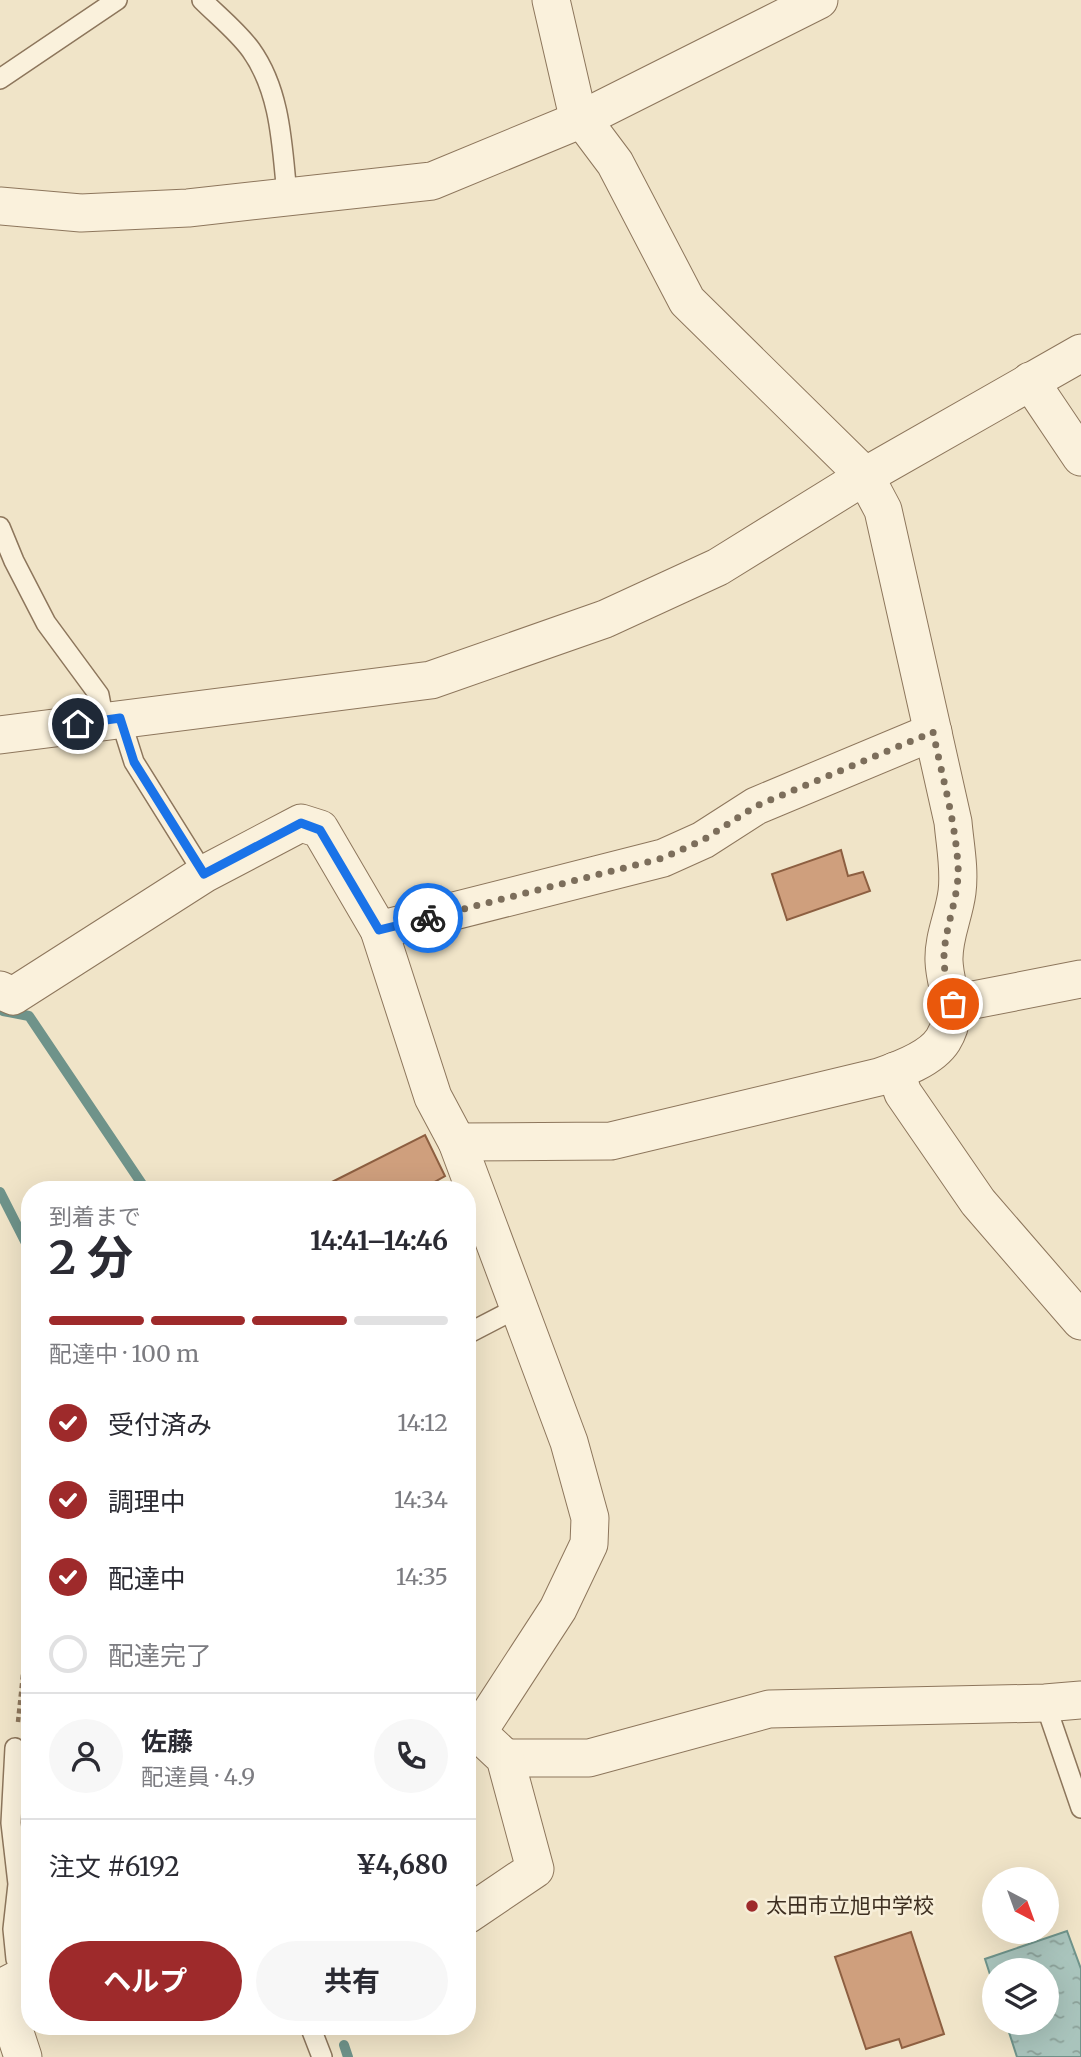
<!DOCTYPE html>
<html lang="ja">
<meta charset="utf-8">
<style>
:root{--surface:#fff;--page:#f7f7f7;--text:#2b2b33;--muted:#7c7c81;--line:#e1e1e2;--accent:#9e2a2b}
body{margin:0;font-family:Merriweather,"Noto Sans JP",serif;background:var(--page);color:var(--text);height:100vh;display:flex;flex-direction:column;font-size:26px;white-space:nowrap}
*{box-sizing:border-box;margin:0}
p{font-size:23px;color:var(--muted)}
.icon{flex:none;width:38px;height:38px;fill:none;stroke:currentColor;stroke-width:2;stroke-linecap:round;stroke-linejoin:round}
.map{position:relative;flex:1;overflow:hidden}
.sheet{position:absolute;left:21px;top:1181px;width:455px;height:854px;display:flex;flex-direction:column;background:var(--surface);border-radius:28px;box-shadow:0 7px 28px #0002}
.sheet>*{flex:none}
.needle{width:46px;rotate:139deg}
.buttons{position:absolute;left:982px;top:1867px;display:grid;gap:14px}
.buttons a{display:grid;place-items:center;width:77px;height:77px;border-radius:50%;background:var(--surface);box-shadow:0 7px 28px #0002;font-size:35px}
.pin{position:absolute;display:grid;place-items:center;width:60px;height:60px;color:#fff;margin:-30px;border:4px solid #fff;border-radius:50%;box-shadow:0 2px 7px #0007}
.courier{position:absolute;display:grid;place-items:center;width:70px;height:70px;margin:-35px;border:5px solid #1a73e8;border-radius:50%;background:#fff;color:#222;box-shadow:0 2px 9px #0007}
.summary em{font-style:normal;font-weight:700}
.summary div{display:flex;flex-direction:column-reverse}
.summary{display:flex;align-items:center;justify-content:space-between;height:119px;padding:0 28px}
h1{font-size:46px;font-weight:700;line-height:52px}
.bar{display:grid;grid-template-columns:repeat(4,1fr);gap:10px 7px;align-content:center;height:84px;padding:0 28px}
.bar i{height:9px;border-radius:5px;background:var(--line)}
.bar .selected{background:var(--accent)}
.bar p{grid-column:span 4}
.line{display:flex;align-items:center;gap:18px;padding:0 28px;border-top:2px solid var(--line)}
.line div{flex:1}
.round{display:grid;place-items:center;flex:none;width:74px;height:74px;border-radius:37px;background:var(--page)}
ol{padding:0 28px;list-style:none}
li{display:flex;align-items:center;gap:21px;height:77px}
li p{margin-inline-start:auto}
li .icon{padding:7px;border-radius:50%;background:var(--accent);color:#fff;stroke-width:4}
li:last-child{color:var(--muted)}
li i{width:38px;height:38px;border:4px solid var(--line);border-radius:50%}
.action{display:flex;gap:14px;margin-top:auto;padding:14px 28px}
.action a{flex:1;height:80px;border-radius:42px;background:var(--accent);color:#fff;font-size:28px;font-weight:700;line-height:80px;text-align:center}
.action a+a{background:var(--page);color:var(--text)}
.map>svg:first-child{display:block}
.water{fill:url(#water-ripples);stroke:#6f938a;stroke-width:2}
.lines{fill:none;stroke-linecap:round;stroke-linejoin:round}
.stream{stroke:#6f938a;stroke-width:10}
.building{fill:#cf9f7d;stroke:#8d5f41;stroke-width:2}
.lane-casing{stroke:#8d765c;stroke-width:22}
.street-casing{stroke:#8d765c;stroke-width:39}
.path{stroke:#8d765c;stroke-width:4.5;stroke-dasharray:5 3.5;stroke-linecap:butt}
.lane{stroke:#faf1dc;stroke-width:19}
.street{stroke:#faf1dc;stroke-width:37}
.done{stroke:#7c6e5b;stroke-width:7;stroke-dasharray:0 12.6}
.route{stroke:#1a73e8;stroke-width:9}
.poi-dot{fill:#9e2a2b;stroke:#f7eed8;stroke-width:2.5}
.labels{text-anchor:middle;stroke-width:5;stroke-linejoin:round;paint-order:stroke}
.poi-label{font-size:21px;fill:#3d2e20;stroke:#f7eed8;text-anchor:start}
</style>
<div class="map">
<svg width="1081" height="2057" viewBox="0 0 1081 2057">
<defs>
<pattern id="water-ripples" width="26" height="14" patternUnits="userSpaceOnUse" patternTransform="scale(1.75)"><rect width="26" height="14" fill="#a9c4bc"/><path d="M2 4q2-2 4 0t4 0M15 11q2-2 4 0t4 0" fill="none" stroke="#8ba098"/></pattern>
</defs>
<rect width="100%" height="100%" fill="#f0e4c8"/>
<path class="water" d="M1067,1931L1081,1969V2057H1017L1006,2023H1046V1970H994V1987L985,1959Z"/>
<g class="lines">
<g class="stream">
<path d="M3,1011L29,1016L146,1190"/>
<path d="M0,1192L30,1251"/>
<path d="M344,2045L348,2057"/>
</g>
</g>
<g class="building">
<path d="M841,850L848,876L863,872L870,891L787,920L772,874Z"/>
<path d="M425,1135L445,1176L420,1190H316Z"/>
<path d="M911,1932L944,2034L902,2048L899,2039L866,2049L835,1957Z"/>
</g>
<g class="lines">
<defs>
<g id="lane">
<path d="M202,0C218,16 238,32 251,50C281,92 282,146 287,195"/>
<path d="M0,79L117,0"/>
<path d="M0,527L14,561L46,623L99,695L104,721"/>
<path d="M120,718L134,762L204,874"/>
<path d="M467,1334L519,1307"/>
<path d="M1045,1703L1081,1808"/>
<path d="M15,1748L11,1823L18,1884L13,1929L16,1959L25,1976"/>
<path d="M310,2026L322,2057"/>
</g>
<g id="street">
<path d="M0,206L81,213L188,208L432,181L582,119L819,0"/>
<path d="M1030,381L1081,457"/>
<path d="M0,735L431,680L605,619L718,567L865,476L1081,353"/>
<path d="M379,930L663,858L703,840L756,806L933,732"/>
<path d="M0,990L13,996L204,874L301,823L320,829L379,930L433,1097L457,1142L569,1442L590,1518L589,1544L558,1609L478,1732L467,1740"/>
<path d="M953,1004L1081,979"/>
<path d="M895,1071L903,1093L978,1202L1081,1321"/>
<path d="M457,1142L611,1141L879,1077C900,1070 931,1059 943,1040C961,1011 945,990 944,961C943,937 954,916 957,892C960,869 955,845 953,822L883,510L865,476L687,301L615,163L582,119L575,104L551,0"/>
<path d="M505,1758H589L769,1709L1045,1703L1081,1700"/>
<path d="M467,1915L535,1869L505,1758L489,1743"/>
<path d="M0,1987L23,2057"/>
<path d="M1,1988L30,1973"/>
</g>
</defs>
<use href="#lane" class="lane-casing"/>
<use href="#street" class="street-casing"/>
<path class="path" d="M18,1722L26,1646"/>
<use href="#lane" class="lane"/>
<use href="#street" class="street"/>
</g>
<g class="lines">
<path class="done" d="M428,918L663,858L703,840L756,806L933,732C942,776 955,820 958,865C960,898 943,929 944,962C945,976 949,991 953,1004"/>
<path class="route" d="M78,724L120,718L134,762L204,874L301,823L320,830L379,930L428,918"/>
</g>
<circle class="poi-dot" cx="752" cy="1906" r="7"/>
<g class="labels">
<g class="poi-label">
<text x="766" y="1913">太田市立旭中学校</text>
</g>
</g>
</svg>
<div class="buttons">
<a><svg class="needle" viewBox="-14 -14 28 28"><path d="M0-13l5 13h-10z" fill="#e53935"/><path d="M0 13l5-13h-10z" fill="#7c7c81"/></svg></a>
<a><svg class="icon" aria-label="layers" viewBox="0 0 24 24"><path d="M12 4l9 5-9 5-9-5zM3 14l9 5 9-5"/></svg></a>
</div>
<div class="pin" style="left:953px;top:1004px;background:#ea580c"><svg class="icon" aria-label="bag" viewBox="0 0 24 24"><path d="M5 8h14l-1 12H6zM9 8a3 3 0 0 1 6 0"/></svg></div>
<div class="pin" style="left:78px;top:724px;background:#1f2937"><svg class="icon" aria-label="home" viewBox="0 0 24 24"><path d="M3 11l9-7 9 7M6 9v11h12V9"/></svg></div>
<div class="courier" style="left:428px;top:918px"><svg class="icon" aria-label="bike" viewBox="0 0 24 24"><circle cx="6" cy="16" r="4"/><circle cx="18" cy="16" r="4"/><path d="M6 16l4-8h5l3 8M10 8l3 8H6M13 5h3"/></svg></div>
<section class="sheet">
<div class="summary"><div><h1>2 分</h1><p>到着まで</p></div><em>14:41–14:46</em></div>
<div class="bar"><i class="selected"></i><i class="selected"></i><i class="selected"></i><i></i><p>配達中 · 100 m</p></div>
<ol>
<li><svg class="icon" aria-label="check" viewBox="0 0 24 24"><path d="M5 12l5 5 9-10"/></svg>受付済み<p>14:12</p></li>
<li><svg class="icon" aria-label="check" viewBox="0 0 24 24"><path d="M5 12l5 5 9-10"/></svg>調理中<p>14:34</p></li>
<li><svg class="icon" aria-label="check" viewBox="0 0 24 24"><path d="M5 12l5 5 9-10"/></svg>配達中<p>14:35</p></li>
<li><i></i>配達完了</li>
</ol>
<div class="line" style="height:126px"><a class="round"><svg class="icon" aria-label="person" viewBox="0 0 24 24"><circle cx="12" cy="8" r="4"/><path d="M4 21q1-7 8-7t8 7"/></svg></a><div><b>佐藤</b><p>配達員 · 4.9</p></div><a class="round"><svg class="icon" aria-label="phone" viewBox="0 0 24 24"><path d="M5 4h4l2 5-3 2q2 4 5 5l2-3 5 2v4C11 20 4 13 5 4z"/></svg></a></div>
<div class="line" style="height:91px"><div>注文 #6192</div><b>¥4,680</b></div>
<div class="action"><a>ヘルプ</a><a>共有</a></div>
</section>
</div>
